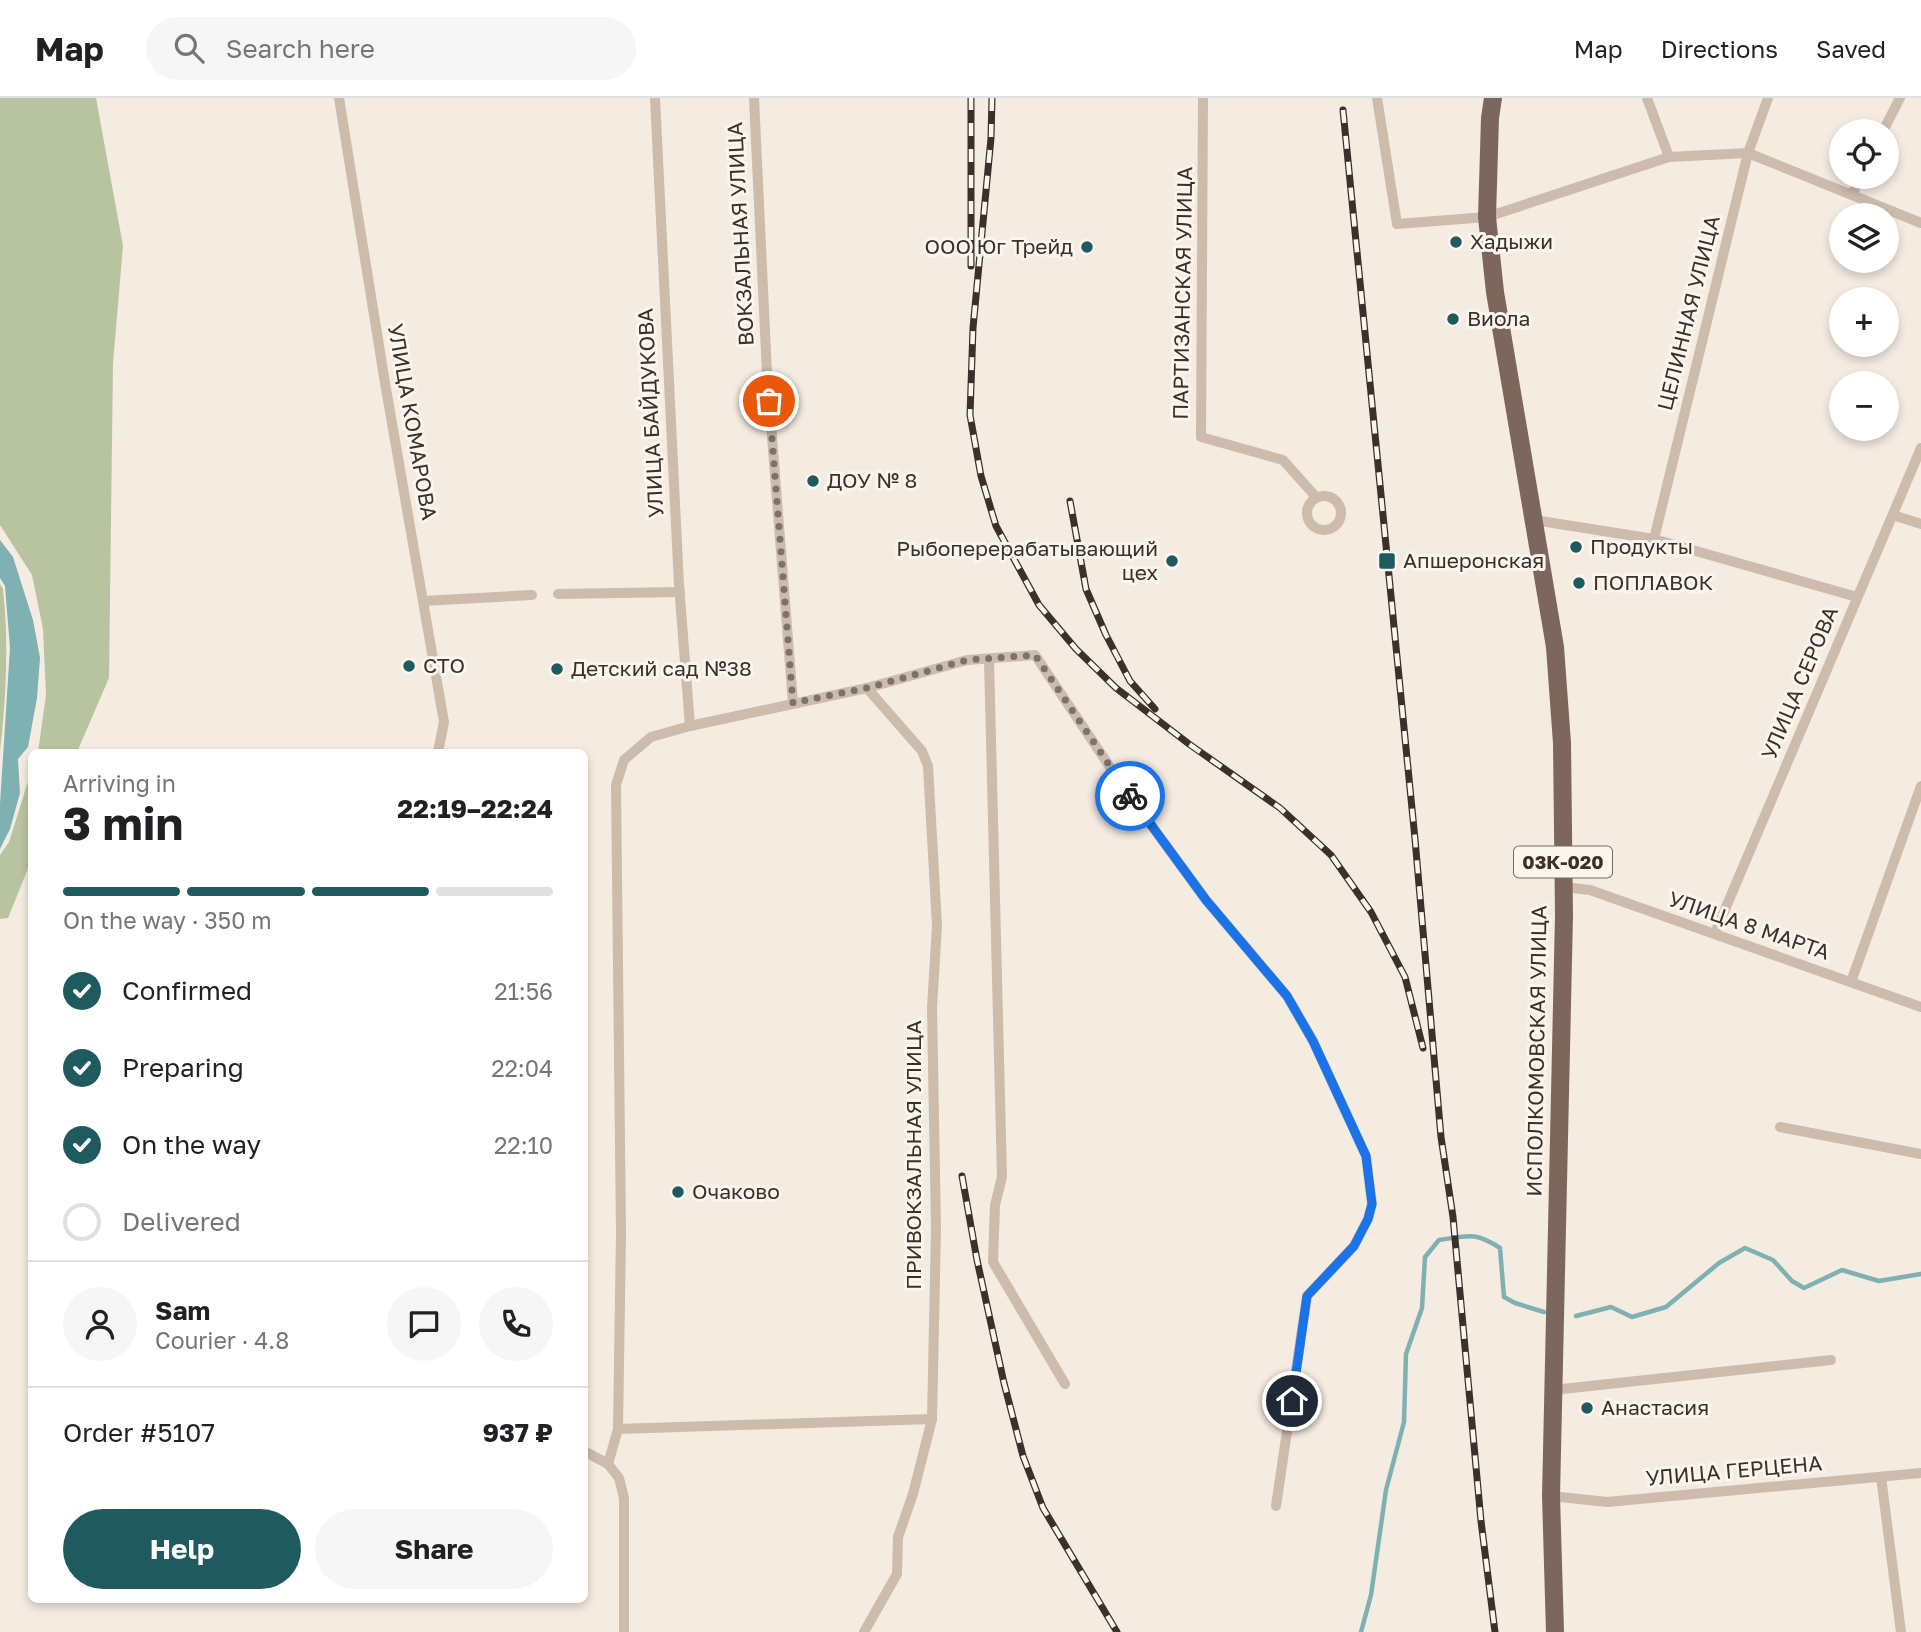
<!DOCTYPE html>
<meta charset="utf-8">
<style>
:root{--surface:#fff;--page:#f6f6f6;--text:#202124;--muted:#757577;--line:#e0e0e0;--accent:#1f5a5e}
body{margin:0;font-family:"Golos Text",sans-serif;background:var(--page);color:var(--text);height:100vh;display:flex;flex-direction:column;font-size:26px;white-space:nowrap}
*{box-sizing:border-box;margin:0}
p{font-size:23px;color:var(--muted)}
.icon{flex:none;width:38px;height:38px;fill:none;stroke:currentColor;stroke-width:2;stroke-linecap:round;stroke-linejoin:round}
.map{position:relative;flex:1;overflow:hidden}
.sheet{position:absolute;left:28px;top:651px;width:560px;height:854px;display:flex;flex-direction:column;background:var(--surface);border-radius:10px;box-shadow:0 4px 10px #0003}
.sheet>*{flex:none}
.buttons{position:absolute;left:1829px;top:21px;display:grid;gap:14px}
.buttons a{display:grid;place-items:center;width:70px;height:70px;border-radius:50%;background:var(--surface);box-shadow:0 4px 10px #0003;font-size:35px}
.pin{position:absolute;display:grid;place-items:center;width:60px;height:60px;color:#fff;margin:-30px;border:4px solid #fff;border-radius:50%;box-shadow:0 2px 7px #0007}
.courier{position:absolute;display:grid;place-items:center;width:70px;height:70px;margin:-35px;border:5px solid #1a73e8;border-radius:50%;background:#fff;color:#222;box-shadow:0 2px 9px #0007}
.summary em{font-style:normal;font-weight:700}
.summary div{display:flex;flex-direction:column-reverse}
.summary{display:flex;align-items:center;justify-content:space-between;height:119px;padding:0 35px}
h1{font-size:46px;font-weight:700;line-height:52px}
.bar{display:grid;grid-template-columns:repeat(4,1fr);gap:10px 7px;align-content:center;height:84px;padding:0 35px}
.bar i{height:9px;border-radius:5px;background:var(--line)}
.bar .active{background:var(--accent)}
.bar p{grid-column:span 4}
.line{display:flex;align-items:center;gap:18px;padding:0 35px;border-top:2px solid var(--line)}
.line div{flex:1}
.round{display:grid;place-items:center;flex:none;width:74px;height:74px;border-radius:37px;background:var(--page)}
ol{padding:0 35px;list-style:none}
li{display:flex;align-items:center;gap:21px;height:77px}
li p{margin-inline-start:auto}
li .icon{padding:7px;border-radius:50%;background:var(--accent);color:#fff;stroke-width:4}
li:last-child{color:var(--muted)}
li i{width:38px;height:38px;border:4px solid var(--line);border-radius:50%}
.button{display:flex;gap:14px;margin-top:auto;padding:14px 35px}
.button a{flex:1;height:80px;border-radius:42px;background:var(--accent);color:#fff;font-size:28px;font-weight:700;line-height:80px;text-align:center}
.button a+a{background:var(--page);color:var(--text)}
header{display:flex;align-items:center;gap:42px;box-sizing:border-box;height:98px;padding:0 35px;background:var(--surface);border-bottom:2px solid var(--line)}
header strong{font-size:33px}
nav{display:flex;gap:38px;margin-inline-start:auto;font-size:24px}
.search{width:490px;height:63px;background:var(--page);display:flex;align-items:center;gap:18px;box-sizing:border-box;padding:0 24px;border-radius:38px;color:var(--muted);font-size:26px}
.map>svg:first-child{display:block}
.green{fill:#b8c4a0}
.water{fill:#7fb0b2}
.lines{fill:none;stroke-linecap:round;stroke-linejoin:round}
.stream{stroke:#7fb0b2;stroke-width:4.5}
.minor{stroke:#cdbbac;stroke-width:10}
.primary{stroke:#7d675c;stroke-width:18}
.rail-casing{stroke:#3b302b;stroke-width:7}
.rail{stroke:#fbf5ee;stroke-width:4.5;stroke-dasharray:13;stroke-linecap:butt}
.done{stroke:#7c716b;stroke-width:7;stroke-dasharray:0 12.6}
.route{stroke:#1a73e8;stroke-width:9}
.poi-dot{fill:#1f5a5e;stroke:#fbf5ee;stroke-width:2.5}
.labels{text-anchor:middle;stroke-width:6;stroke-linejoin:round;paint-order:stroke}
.shield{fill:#fbf5ee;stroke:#756b66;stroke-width:2}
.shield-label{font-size:19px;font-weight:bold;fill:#3b302b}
.street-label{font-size:21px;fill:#3b302b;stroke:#fbf5ee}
.poi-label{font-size:21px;fill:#3b302b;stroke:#fbf5ee;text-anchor:start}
</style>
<header>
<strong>Map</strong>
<div class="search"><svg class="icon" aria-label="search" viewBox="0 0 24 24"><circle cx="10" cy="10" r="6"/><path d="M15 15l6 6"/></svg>Search here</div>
<nav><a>Map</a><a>Directions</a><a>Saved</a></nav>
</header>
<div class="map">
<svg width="1921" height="1534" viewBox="0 0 1921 1534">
<rect width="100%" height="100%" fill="#f4ebe1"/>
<g class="green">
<path d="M0,0H96L123,148L113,265L109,580L77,654H38L46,597L43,531L32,477L0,427Z"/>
<path d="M0,486L3,491C9,545 6,599 0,654Z"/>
<path d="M31,674V763L8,820L0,821V757L9,744Z"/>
</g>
<path class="water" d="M0,442L13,459L33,522L40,560L37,600L28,649L18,661L20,695L10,731L0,751V706L10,550L5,488L0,480Z"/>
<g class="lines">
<g class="stream">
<path d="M1576,1218L1611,1209L1632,1219L1666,1209L1719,1165L1745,1150L1773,1162L1792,1183L1804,1190L1842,1172L1879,1183L1921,1176"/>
<path d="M1361,1534L1371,1497L1386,1392L1404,1324L1406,1256L1422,1210L1425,1159L1439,1142C1468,1138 1474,1133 1500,1150L1504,1199L1515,1205L1544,1214"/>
</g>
<g class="minor">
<path d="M339,0L385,285L444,624L438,654"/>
<path d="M655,0L679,487L690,628"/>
<path d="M754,0L767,276L793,605"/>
<path d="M1203,0L1201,339L1283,362L1316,399"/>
<path d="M1377,0L1397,126L1487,119L1669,59L1748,55L1921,125"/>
<path d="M1647,0L1669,59"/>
<path d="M1883,33L1900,0"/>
<path d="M1852,96L1861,79"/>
<circle cx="1324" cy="415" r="17"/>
<path d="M1893,417L1921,426"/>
<path d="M1534,422L1654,441L1857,499"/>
<path d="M1654,441L1748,55L1768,0"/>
<path d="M558,496L680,494"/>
<path d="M423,503L532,497"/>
<path d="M989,562L1002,1079L995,1107L993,1164L1065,1286"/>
<path d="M1564,789L1590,792L1921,909"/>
<path d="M1715,835L1921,350"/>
<path d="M1851,884L1921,688"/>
<path d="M1780,1029L1921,1056"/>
<path d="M1553,1292L1831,1262"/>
<path d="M618,1331L932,1321"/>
<path d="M584,1353L608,1366"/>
<path d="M1881,1379L1901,1534"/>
<path d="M1551,1398L1607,1404L1921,1375"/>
<path d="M624,1534V1400L619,1380L608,1366L618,1331L621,1135L616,687L624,662L651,639L690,628L867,590L967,562L1035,557L1124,690L1206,802L1287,898L1313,943L1366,1058L1372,1106L1368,1121L1354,1148L1307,1198L1276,1408"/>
<path d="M864,1534L897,1476L898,1439L913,1396L932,1321L936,1131L932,910L937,828L928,668L922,653L867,590"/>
</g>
<path class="primary" d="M1493,0L1490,20L1487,119L1495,194L1555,549L1562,645L1564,817L1551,1398L1555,1534"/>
<defs>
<g id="rail">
<path d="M992,0L991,40L973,230L970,317L981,378L996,428L1039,507L1076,551L1116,590L1189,646L1280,710L1331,757L1371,814L1405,879L1423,950"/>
<path d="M1343,12L1415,741L1441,1039L1453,1119L1481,1423L1495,1534"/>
<path d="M971,168V0"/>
<path d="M1070,403L1086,491L1106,537L1130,583L1155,611"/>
<path d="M962,1078L977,1162L1004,1285L1023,1358L1043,1410L1117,1534"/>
</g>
</defs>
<use href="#rail" class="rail-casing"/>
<use href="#rail" class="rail"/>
</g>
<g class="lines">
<path class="done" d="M769,303L793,605L867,590L967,562L1035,557L1130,698"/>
<path class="route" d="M1130,698L1206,802L1287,898L1313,943L1366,1058L1372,1106L1368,1121L1354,1148L1307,1198L1292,1303"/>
</g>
<g class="poi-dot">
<circle cx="1456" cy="144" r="7"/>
<circle cx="1087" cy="149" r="7"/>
<circle cx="1453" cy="221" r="7"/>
<circle cx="813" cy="383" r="7"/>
<circle cx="1576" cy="449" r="7"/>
<circle cx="1172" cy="463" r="7"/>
<rect x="1378" y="454" width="18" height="18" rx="3.5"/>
<circle cx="1579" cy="485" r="7"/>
<circle cx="409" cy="568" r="7"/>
<circle cx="557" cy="571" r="7"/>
<circle cx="678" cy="1094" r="7"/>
<circle cx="1587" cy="1310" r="7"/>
</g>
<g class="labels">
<rect class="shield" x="1514" y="748.5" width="98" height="31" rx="5"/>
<g class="shield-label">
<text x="1563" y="771">03К-020</text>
</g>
<g class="street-label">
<text transform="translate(741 136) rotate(-93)" y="7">ВОКЗАЛЬНАЯ УЛИЦА</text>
<text transform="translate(1183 195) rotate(-89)" y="7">ПАРТИЗАНСКАЯ УЛИЦА</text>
<text transform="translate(1689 215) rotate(-76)" y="7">ЦЕЛИННАЯ УЛИЦА</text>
<text transform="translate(651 315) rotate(-93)" y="7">УЛИЦА БАЙДУКОВА</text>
<text transform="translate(412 324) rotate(80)" y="7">УЛИЦА КОМАРОВА</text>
<text transform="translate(1800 585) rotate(-67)" y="7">УЛИЦА СЕРОВА</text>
<text transform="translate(1749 828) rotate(19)" y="7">УЛИЦА 8 МАРТА</text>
<text transform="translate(1537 953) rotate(-89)" y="7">ИСПОЛКОМОВСКАЯ УЛИЦА</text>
<text transform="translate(914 1057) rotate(-90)" y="7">ПРИВОКЗАЛЬНАЯ УЛИЦА</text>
<text transform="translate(1734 1373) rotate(-5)" y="7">УЛИЦА ГЕРЦЕНА</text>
</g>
<g class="poi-label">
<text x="1470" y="151">Хадыжи</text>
<text x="1073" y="156" text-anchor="end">ООО Юг Трейд</text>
<text x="1467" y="228">Виола</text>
<text x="827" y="390">ДОУ № 8</text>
<text x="1590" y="456">Продукты</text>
<text x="1158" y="458" text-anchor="end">Рыбоперерабатывающий<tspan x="1158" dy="24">цех</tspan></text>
<text x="1403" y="470">Апшеронская</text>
<text x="1593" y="492">ПОПЛАВОК</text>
<text x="423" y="575">СТО</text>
<text x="571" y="578">Детский сад №38</text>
<text x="692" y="1101">Очаково</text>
<text x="1601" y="1317">Анастасия</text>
</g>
</g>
</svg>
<div class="buttons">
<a><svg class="icon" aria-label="locate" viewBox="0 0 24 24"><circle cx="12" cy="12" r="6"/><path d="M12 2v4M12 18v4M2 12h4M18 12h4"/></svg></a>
<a><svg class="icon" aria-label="layers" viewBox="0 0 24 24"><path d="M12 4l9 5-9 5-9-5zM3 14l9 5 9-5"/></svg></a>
<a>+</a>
<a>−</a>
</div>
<div class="pin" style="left:769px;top:303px;background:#ea580c"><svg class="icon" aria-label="bag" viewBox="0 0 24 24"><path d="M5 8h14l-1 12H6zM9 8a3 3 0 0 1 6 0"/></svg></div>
<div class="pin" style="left:1292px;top:1303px;background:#1f2937"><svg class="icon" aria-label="home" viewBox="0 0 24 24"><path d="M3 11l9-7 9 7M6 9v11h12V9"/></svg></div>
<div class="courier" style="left:1130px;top:698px"><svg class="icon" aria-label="bike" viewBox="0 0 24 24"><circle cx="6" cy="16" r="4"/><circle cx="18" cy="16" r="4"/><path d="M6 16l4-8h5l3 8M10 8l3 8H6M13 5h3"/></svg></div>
<section class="sheet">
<div class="summary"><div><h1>3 min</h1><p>Arriving in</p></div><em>22:19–22:24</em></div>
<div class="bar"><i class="active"></i><i class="active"></i><i class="active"></i><i></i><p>On the way · 350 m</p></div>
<ol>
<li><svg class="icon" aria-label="check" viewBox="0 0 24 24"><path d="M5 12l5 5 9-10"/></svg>Confirmed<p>21:56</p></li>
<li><svg class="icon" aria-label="check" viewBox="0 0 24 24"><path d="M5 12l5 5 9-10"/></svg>Preparing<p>22:04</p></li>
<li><svg class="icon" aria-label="check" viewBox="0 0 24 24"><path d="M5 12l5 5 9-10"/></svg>On the way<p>22:10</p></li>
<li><i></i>Delivered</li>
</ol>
<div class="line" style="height:126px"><a class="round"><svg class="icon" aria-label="person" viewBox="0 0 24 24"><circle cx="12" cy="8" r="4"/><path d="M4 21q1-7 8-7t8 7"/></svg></a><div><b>Sam</b><p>Courier · 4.8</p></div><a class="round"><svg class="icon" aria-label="chat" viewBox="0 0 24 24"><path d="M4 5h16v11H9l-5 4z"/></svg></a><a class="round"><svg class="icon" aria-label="phone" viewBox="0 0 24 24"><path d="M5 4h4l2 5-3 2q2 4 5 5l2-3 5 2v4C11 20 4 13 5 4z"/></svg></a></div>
<div class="line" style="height:91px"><div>Order #5107</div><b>937 ₽</b></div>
<div class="button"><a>Help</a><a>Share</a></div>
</section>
</div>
